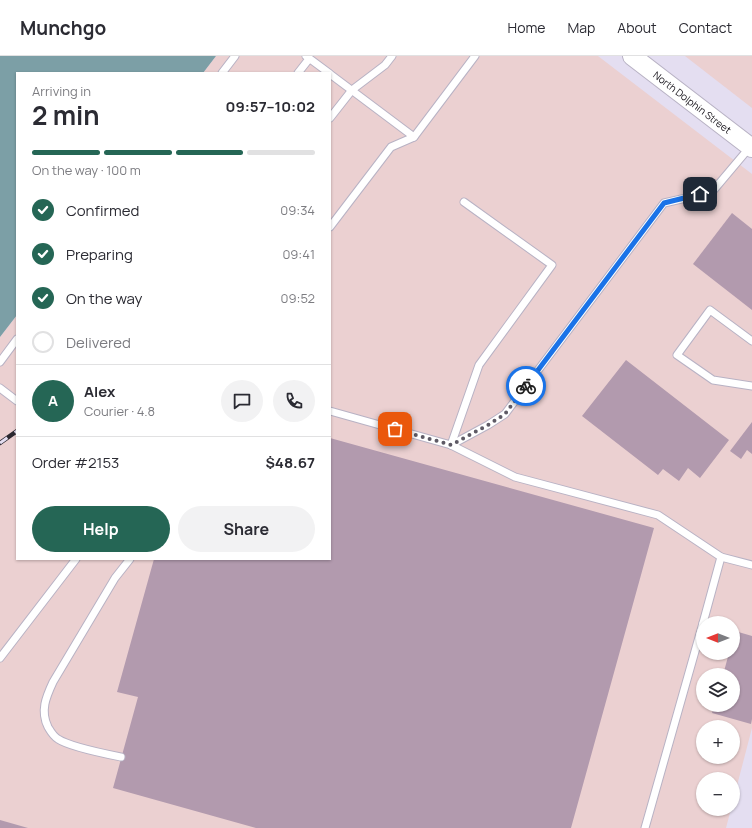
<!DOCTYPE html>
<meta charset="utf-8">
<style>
:root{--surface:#fff;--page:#f2f2f3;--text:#2b2b33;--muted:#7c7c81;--line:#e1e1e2;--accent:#256655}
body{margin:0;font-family:Manrope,sans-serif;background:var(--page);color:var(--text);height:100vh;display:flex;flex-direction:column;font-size:15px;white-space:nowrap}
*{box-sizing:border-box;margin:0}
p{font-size:13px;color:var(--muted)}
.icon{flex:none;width:22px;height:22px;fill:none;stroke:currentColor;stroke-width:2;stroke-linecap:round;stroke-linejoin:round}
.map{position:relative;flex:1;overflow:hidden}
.panel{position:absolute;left:16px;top:16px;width:315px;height:488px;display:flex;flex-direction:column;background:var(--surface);border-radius:0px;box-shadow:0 1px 3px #0004}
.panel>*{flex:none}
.needle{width:26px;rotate:270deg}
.buttons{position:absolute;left:696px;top:560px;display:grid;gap:8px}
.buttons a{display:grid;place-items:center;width:44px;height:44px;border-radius:50%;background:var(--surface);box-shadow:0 1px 3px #0004;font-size:20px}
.pin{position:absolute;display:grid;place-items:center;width:34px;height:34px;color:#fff;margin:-17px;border-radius:8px;box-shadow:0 2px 6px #0006}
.courier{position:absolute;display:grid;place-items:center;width:40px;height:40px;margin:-20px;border:3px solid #1a73e8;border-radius:50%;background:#fff;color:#222;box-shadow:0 1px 5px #0007}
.overview em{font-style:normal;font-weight:700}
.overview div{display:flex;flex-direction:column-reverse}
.overview{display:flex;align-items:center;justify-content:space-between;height:68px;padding:0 16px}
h1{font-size:26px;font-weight:700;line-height:30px}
.bar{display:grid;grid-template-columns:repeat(4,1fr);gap:6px 4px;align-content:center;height:48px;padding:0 16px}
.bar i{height:5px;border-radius:3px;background:var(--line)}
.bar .selected{background:var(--accent)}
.bar p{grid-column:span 4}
.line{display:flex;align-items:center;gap:10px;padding:0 16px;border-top:1px solid var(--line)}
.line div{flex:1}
.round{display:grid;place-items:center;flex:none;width:42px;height:42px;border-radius:21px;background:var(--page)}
ol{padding:0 16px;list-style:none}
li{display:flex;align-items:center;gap:12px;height:44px}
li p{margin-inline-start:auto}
li .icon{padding:4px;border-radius:50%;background:var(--accent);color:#fff;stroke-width:4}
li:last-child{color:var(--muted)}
li i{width:22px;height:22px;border:2px solid var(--line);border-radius:50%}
.cta{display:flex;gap:8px;margin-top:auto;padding:8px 16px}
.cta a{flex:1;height:46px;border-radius:24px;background:var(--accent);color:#fff;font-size:16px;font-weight:700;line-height:46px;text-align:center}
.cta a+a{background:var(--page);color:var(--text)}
header{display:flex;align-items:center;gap:24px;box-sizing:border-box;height:56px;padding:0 20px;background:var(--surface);border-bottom:1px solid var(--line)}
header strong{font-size:19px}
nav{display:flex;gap:22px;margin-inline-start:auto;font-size:14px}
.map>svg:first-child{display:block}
.industrial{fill:#ebd0d1;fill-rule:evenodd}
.water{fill:#7c9fa6}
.building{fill:#b29aae}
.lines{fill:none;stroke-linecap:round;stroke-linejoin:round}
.service-casing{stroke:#b8b2c4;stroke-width:9}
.tertiary-casing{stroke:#b8b2c4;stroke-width:20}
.service{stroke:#fff;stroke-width:7}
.tertiary{stroke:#fff;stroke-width:18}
.rail-casing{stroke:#2b2830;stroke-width:4.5}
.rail{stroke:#e4def1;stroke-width:3;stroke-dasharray:9;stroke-linecap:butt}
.done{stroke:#5e5a65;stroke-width:4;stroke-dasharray:0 7.2}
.route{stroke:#1a73e8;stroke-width:5}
.labels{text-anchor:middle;stroke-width:4;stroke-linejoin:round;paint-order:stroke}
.street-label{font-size:10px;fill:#16131a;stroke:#e4def1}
</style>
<header>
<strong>Munchgo</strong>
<nav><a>Home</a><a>Map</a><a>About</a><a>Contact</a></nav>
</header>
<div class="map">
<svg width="752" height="772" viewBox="0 0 752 772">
<rect width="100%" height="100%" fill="#e4def1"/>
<g class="industrial">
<path d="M216,0H598L752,118V672L733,745V723H703V753H731L726,772H0V281L17,259V503H330V17H203ZM703,567H733V597H703ZM703,619H733V649H703ZM703,671H733V701H703Z"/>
<path d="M685,0H752V52Z"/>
</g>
<path class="water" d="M0,0H216L203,17H17V259L0,281Z"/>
<g class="building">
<path d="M732,157L752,173V254L693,208Z"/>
<path d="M626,304L729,384L700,422L688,412L679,425L663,413L658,419L582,360Z"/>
<path d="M752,366V398L747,394L741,403L730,395Z"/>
<path d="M330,382L654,472L571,772H256L113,732L138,641L117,636L154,503H330Z"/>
<path d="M735,575L752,580V663L751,668L712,657L715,649H733V619H723L729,597H733V581Z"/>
<path d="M0,764L28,772H0Z"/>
</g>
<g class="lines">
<defs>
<g id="service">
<path d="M306,0L329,17"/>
<path d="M222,17L235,0"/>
<path d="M298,17L309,3"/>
<path d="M330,18L414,81"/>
<path d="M330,62L352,34L385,9L392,0"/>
<path d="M330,171L391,91L414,81L475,0"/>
<path d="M752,285L710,254L677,299L713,324L752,330"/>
<path d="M0,306L17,283"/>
<path d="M0,332L17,345"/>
<path d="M330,355L451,389L515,421L658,459L721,501L752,509"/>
<path d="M451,389L488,369L505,358L664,147L712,136L750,91"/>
<path d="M451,389L479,309L552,209L464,146"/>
<path d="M703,567L721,501"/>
<path d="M0,602L76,503"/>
<path d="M121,701C106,698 70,691 58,683C53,680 51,676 48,671C40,655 46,641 53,626L115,522L130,503"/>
<path d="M645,772L703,567"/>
</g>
<g id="tertiary">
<path id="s1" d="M632,0L752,92"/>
</g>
</defs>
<use href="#service" class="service-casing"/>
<use href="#tertiary" class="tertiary-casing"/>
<use href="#service" class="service"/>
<use href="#tertiary" class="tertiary"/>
<defs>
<path id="rail" d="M0,387L17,375"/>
</defs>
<use href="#rail" class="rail-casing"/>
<use href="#rail" class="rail"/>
</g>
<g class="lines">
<path class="done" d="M395,373L451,389L488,369L505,358L526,330"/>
<path class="route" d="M526,330L664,147L700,138"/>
</g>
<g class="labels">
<g class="street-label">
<text dy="4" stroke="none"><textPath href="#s1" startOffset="76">North Dolphin Street</textPath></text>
</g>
</g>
</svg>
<div class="buttons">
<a><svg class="needle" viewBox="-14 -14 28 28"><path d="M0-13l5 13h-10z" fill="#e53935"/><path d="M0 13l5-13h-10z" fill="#7c7c81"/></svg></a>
<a><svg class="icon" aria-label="layers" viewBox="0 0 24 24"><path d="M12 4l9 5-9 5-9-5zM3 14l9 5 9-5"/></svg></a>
<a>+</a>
<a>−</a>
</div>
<div class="pin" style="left:395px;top:373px;background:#ea580c"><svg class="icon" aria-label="bag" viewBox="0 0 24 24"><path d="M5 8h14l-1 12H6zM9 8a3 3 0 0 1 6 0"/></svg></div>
<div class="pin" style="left:700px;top:138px;background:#1f2937"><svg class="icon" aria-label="home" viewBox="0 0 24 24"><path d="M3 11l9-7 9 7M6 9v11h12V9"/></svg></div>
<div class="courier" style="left:526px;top:330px"><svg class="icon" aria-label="bike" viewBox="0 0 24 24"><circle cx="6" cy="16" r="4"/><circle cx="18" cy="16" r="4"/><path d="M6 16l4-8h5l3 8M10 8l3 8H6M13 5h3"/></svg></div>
<section class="panel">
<div class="overview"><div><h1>2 min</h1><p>Arriving in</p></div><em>09:57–10:02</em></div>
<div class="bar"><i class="selected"></i><i class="selected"></i><i class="selected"></i><i></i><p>On the way · 100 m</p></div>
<ol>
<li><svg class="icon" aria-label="check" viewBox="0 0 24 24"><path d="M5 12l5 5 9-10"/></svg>Confirmed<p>09:34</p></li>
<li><svg class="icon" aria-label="check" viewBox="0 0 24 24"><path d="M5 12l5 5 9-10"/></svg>Preparing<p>09:41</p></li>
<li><svg class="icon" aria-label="check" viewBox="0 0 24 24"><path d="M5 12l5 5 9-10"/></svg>On the way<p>09:52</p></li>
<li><i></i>Delivered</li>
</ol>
<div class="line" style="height:72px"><b class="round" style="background:var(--accent);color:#fff">A</b><div><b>Alex</b><p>Courier · 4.8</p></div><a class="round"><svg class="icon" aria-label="chat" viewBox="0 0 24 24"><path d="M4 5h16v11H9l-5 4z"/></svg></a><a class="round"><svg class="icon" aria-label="phone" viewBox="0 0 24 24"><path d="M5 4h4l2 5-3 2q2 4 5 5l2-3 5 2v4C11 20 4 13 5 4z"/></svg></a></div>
<div class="line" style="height:52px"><div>Order #2153</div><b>$48.67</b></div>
<div class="cta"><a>Help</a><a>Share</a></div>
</section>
</div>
